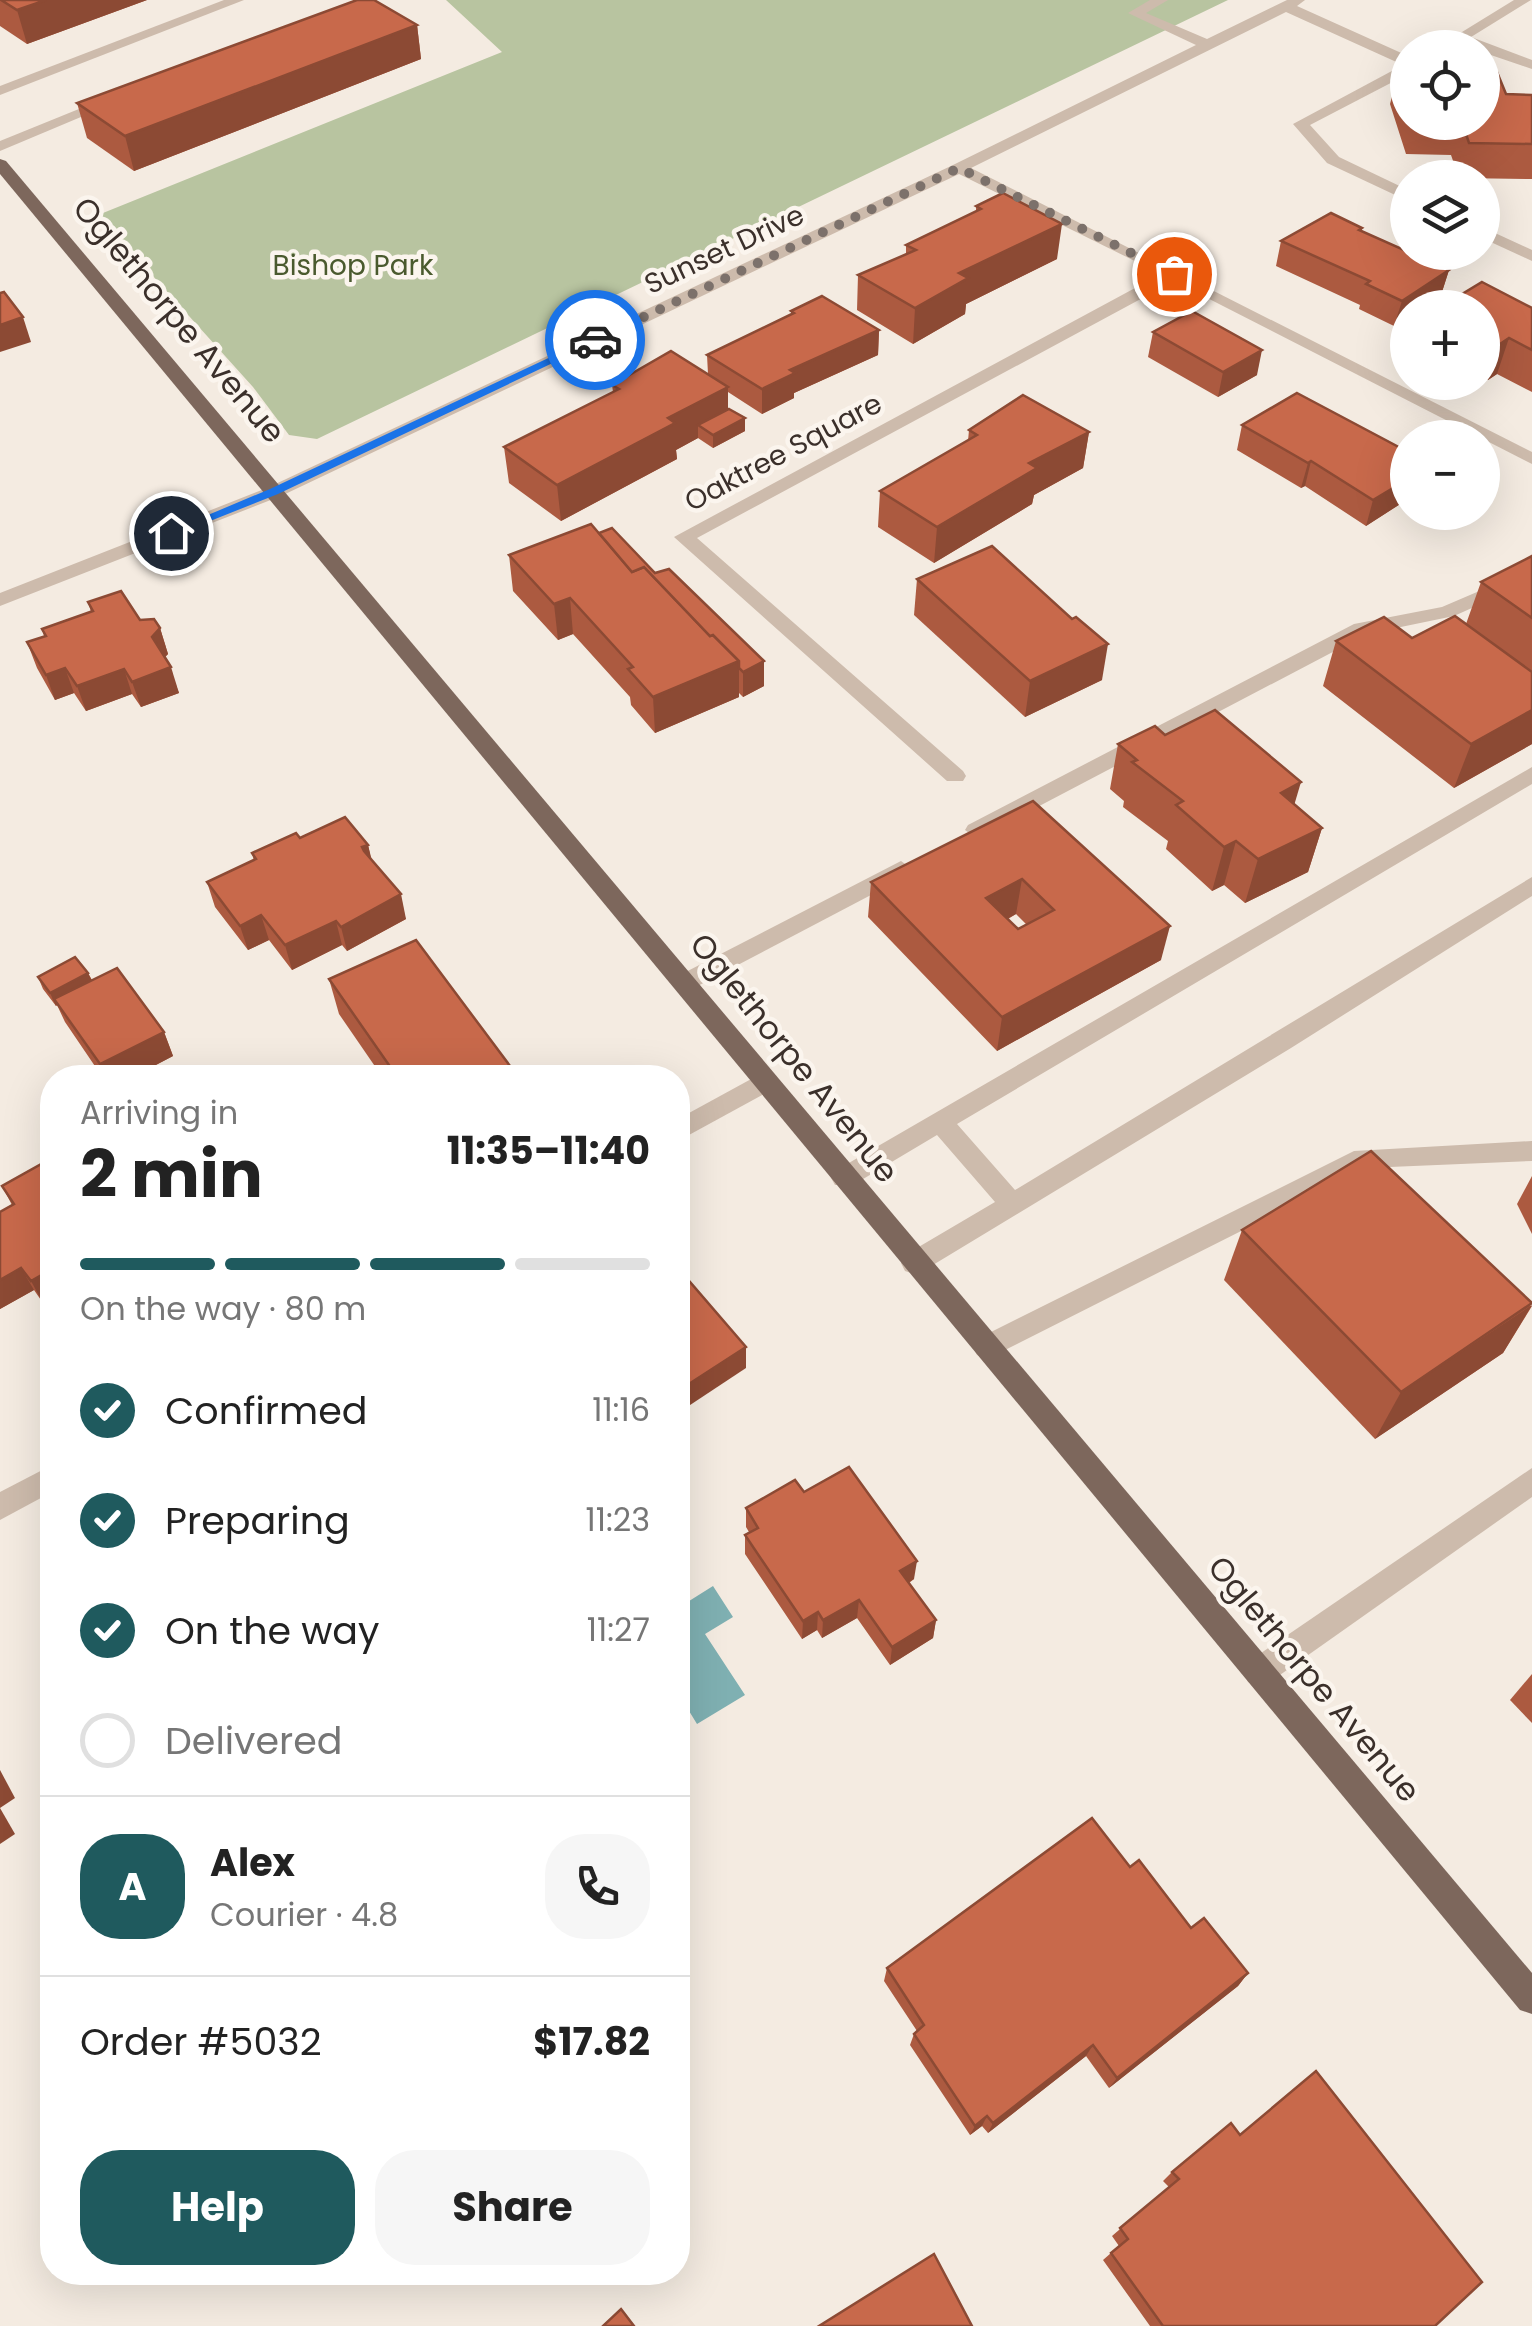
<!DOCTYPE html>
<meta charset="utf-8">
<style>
:root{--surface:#fff;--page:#f6f6f6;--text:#222;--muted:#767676;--line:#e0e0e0;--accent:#1f5a5e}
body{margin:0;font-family:Poppins,sans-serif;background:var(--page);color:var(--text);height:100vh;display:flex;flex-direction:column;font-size:38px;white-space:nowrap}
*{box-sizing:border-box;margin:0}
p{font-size:32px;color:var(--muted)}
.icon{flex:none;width:55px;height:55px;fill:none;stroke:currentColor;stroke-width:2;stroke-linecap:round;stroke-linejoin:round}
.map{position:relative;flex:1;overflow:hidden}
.panel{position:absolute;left:40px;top:1065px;width:650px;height:1220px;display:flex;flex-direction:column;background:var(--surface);border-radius:40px;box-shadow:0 10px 40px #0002}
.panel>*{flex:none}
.tools{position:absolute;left:1390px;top:30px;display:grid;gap:20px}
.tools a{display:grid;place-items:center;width:110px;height:110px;border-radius:50%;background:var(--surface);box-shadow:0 10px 40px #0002;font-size:50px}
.pin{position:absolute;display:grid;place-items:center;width:85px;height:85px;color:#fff;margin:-42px;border:5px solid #fff;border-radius:50%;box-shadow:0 2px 10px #0007}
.courier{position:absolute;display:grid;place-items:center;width:100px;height:100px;margin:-50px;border:8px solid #1a73e8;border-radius:50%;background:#fff;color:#222;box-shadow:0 2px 12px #0007}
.overview em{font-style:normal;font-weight:700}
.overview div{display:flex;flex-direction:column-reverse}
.overview{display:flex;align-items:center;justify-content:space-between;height:170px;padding:0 40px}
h1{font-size:65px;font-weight:700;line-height:75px}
.bar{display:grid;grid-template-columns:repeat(4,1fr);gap:15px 10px;align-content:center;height:120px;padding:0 40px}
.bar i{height:12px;border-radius:8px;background:var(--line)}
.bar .active{background:var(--accent)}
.bar p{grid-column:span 4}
.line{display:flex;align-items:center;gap:25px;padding:0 40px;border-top:2px solid var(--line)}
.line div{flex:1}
.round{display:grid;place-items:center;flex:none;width:105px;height:105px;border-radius:40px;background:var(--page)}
ol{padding:0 40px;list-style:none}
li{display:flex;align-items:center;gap:30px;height:110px}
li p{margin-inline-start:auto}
li .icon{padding:10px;border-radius:50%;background:var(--accent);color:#fff;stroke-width:4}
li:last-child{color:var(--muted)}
li i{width:55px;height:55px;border:5px solid var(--line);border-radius:50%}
.action{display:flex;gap:20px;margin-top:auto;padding:20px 40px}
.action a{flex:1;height:115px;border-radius:40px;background:var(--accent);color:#fff;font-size:40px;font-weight:700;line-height:115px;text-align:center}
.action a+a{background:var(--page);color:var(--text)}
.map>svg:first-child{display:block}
.green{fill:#b8c4a0}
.water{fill:#7fb0b2}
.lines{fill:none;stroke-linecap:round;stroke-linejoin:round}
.minor{fill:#cdbbac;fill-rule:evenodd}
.major{fill:#7d675c;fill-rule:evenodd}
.wall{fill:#ac5a40;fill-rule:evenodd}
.shaded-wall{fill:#8c4a34}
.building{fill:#c8694b;stroke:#8c4a34;stroke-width:2.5;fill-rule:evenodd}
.route{fill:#1a73e8}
.done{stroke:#7c716b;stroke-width:10;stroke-dasharray:0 18}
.labels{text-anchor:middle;stroke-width:9;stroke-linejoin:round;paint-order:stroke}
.far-street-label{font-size:28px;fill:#3b302b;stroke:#fbf5ee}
.far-park-label{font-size:28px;fill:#4a5a2e;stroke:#fbf5ee}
.street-label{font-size:32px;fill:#3b302b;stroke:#fbf5ee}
</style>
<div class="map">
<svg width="1532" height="2326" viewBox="0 0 1532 2326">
<rect width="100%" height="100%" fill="#f4ebe1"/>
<path class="green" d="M446,0H1228L317,439L289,435L253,387L98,215L502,52Z"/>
<path class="water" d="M713,1586L733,1617L705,1634L745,1695L697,1724L678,1693V1608Z"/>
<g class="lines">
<g class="minor">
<path d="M224,0H244L0,95V86Z"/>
<path d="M1150,0H1168L1146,13L1207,39L1287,0H1305L1297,6L1408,56V74L1310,125L1339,157L1408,190V201L1327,163L1293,124L1403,65L1286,12L971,168L1532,452V464L1174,281L697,538L963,771L966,776L963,781H947L674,537L1161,274L959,174L281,496L0,606V593L267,488L953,165L1196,45L1128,13Z"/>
<path d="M1514,0H1531L1471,37L1532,60V69L1482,52V48L1461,44L1436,48Z"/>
<path d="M106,98L119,101L0,151V141Z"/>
<path d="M1482,227L1532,250V261L1482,238Z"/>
<path d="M1505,580L1515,586L1512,590L1454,616L1367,634L984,835L976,838L965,830L968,825L1354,624L1442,607Z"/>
<path d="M1532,767V784L957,1124L1015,1190L1532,877V896L1291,1048L923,1271L914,1274L905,1271L901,1263L905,1255L995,1202L937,1135L853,1185H835L831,1178L835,1171Z"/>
<path d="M901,861L912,869L909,875L692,989H676L672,983L676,977Z"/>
<path d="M764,1072L773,1075L776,1082L773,1089L678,1141V1119Z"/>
<path d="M1532,1141V1161L1366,1168L995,1355L986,1359L977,1355L973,1347L977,1339L1354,1151Z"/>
<path d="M52,1465V1492L0,1520V1492Z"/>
<path d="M1532,1468V1497L1270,1682L1259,1686L1248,1682L1244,1672L1248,1662Z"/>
</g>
<path class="major" d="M0,159L6,161L1532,1973V2014L1520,2010L0,174Z"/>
</g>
<g class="wall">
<path d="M0,0H147L27,44L0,26Z"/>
<path d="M417,25L421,59L134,171L87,138L77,103Z"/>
<path d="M1399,70H1408V122H1482L1506,94L1532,95V179L1459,178L1451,155L1406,154L1390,104Z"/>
<path d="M976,206L1057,259L966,304L965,314L913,344L857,310L858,275L906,254V245L976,211Z"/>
<path d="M1362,228V231L1449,270L1441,295L1408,308V317L1394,326L1359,309L1360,305L1276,266L1281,241Z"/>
<path d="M1482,308H1532V392L1497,374L1488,380L1482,378Z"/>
<path d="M791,311L879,330L878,355L794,393V398L762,414L728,392V410L745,418V431L713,448L698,438L676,450L677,459L561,521L509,483L504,447L613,392L612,385L708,374L707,355L791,314Z"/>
<path d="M1153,332L1257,375L1218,397L1148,357Z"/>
<path d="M1242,425L1408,452V499L1366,526L1305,486L1301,488L1237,450Z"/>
<path d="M969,430L1089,432L1083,468L1034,495L1032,504L934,563L878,527L880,491L968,441Z"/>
<path d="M599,533L655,573L764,661V686L743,697L739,693V697L655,733L631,705L630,697L573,634L558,640L513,591L509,555Z"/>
<path d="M1532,556V744L1454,788L1323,686L1336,641L1412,638L1466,624L1481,582Z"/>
<path d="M917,579L1072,619L1102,680L1025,717L914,615Z"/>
<path d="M88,602L160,628L168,654L165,657L179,693L141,707L132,694L86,711L74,693L55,700L37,668L27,642L44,636L42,629L91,612Z"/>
<path d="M1165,735L1294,804L1322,828L1308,872L1245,903L1224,885L1212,891L1166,849L1168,841L1123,807L1124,801L1110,789L1118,744Z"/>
<path d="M1033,801L1161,960L997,1051L868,917L871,882ZM1016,914L1026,924L1018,929L1008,919Z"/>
<path d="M300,838L368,845L371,859L406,919L347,951L342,945L292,970L269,940L248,950L215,907L207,882L254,861L252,853Z"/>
<path d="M88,973L92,980L164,1032L173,1056L131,1078H103L65,1022L57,1005L56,1006L43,989L38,977Z"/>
<path d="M329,979L519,1078H383L339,1014Z"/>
<path d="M45,1162L43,1303L34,1290L0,1309V1212L12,1205L2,1186Z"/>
<path d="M1532,1176V1234L1517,1204Z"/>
<path d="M1242,1230L1532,1306L1503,1353L1375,1439L1224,1280Z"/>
<path d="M804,1492L914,1579L909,1583L936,1620L933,1638L890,1665L857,1618L822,1638L817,1630L802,1639L745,1554V1535L749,1532L746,1527V1508Z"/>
<path d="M1532,1674V1723L1510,1700Z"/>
<path d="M1130,1867L1191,1928L1248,1973L1238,1986L1109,2088L1086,2056L988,2133L982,2126L970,2135L910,2045L914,2034L917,2031L884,1981L887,1968Z"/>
<path d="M1240,2135L1435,2326H1150L1103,2260L1119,2246L1112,2236L1169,2187L1163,2181L1172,2172Z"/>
</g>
<g class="shaded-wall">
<path d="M46,0H147L27,44L17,10Z"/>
<path d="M417,25L421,59L134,171L125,136Z"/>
<path d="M1062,224L1057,259L966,304L965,314L913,344L915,308L959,273Z"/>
<path d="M1449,270L1441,295L1422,308H1408V317L1394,326L1402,301Z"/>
<path d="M23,317L31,342L0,352V325Z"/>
<path d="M879,330L878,355L794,393V398L762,414V389L790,370Z"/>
<path d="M1509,338L1497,374L1488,380L1500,344Z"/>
<path d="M1262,350L1257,375L1218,397L1223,372Z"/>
<path d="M728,387V423L698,425V438L676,450L677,459L561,521L557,485L668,418Z"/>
<path d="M745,418V431L713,448V435Z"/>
<path d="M1089,432L1083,468L1034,495L1032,504L934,563L937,527L1029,463Z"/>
<path d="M1311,461L1305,486L1301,488L1308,463Z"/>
<path d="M1408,479V499L1366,526L1373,500Z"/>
<path d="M570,598L573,634L558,640L554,604Z"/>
<path d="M160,628L168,654L160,662L152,637Z"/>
<path d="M1108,644L1102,680L1025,717L1030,681Z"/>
<path d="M739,661V697L655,733L653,697Z"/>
<path d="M764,661V686L743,697V672Z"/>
<path d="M171,667L179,693L141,707L132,682Z"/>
<path d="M65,668L74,693L55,700L46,675Z"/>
<path d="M124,669L132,694L86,711L77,686Z"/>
<path d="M1532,710V744L1454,788L1471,744Z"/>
<path d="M1301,782L1288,826L1281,793Z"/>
<path d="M1322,828L1308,872L1245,903L1258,859Z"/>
<path d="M1236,841L1224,885L1212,891L1224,847Z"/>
<path d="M368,845L374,869L362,847Z"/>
<path d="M1022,879L1016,914L982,932L986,898Z"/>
<path d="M401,894L406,919L347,951L341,927Z"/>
<path d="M261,915L269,940L248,950L240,926Z"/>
<path d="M336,921L342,945L292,970L285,945Z"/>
<path d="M1170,926L1161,960L997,1051L1002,1017Z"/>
<path d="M88,973L94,985L54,999L57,1005L56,1006L50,993Z"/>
<path d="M164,1032L173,1056L131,1078H106L100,1064Z"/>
<path d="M21,1268L34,1290L0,1309V1280Z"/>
<path d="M52,1269V1298L43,1303L31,1281Z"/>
<path d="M1532,1305L1503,1353L1375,1439L1401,1392Z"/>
<path d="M746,1347V1368L678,1413V1391Z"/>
<path d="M917,1561L914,1579L898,1589L900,1571Z"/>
<path d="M859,1600L857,1618L822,1638L823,1620Z"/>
<path d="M818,1612L817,1630L802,1639L803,1621Z"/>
<path d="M936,1620L933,1638L890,1665L892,1647Z"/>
<path d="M0,1770L15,1798L0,1808Z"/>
<path d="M0,1808L15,1834L0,1844Z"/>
<path d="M1248,1973L1238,1986L1109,2088L1117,2078Z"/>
<path d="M1093,2045L1086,2056L988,2133L993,2123Z"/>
<path d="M987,2116L982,2126L970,2135L975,2126Z"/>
</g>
<g class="building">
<path d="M1,0H46L17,10Z"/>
<path d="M357,0H374L417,25L125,136L77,103Z"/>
<path d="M1399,70H1408V96Z"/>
<path d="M1482,71L1497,72L1506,94L1532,95V144L1469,143L1462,122H1482Z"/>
<path d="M1003,193L1062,224L959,273L968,278L915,308L858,275L916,250L906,245L981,209L976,206Z"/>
<path d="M1331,213L1362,228L1359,230L1449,270L1402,301L1366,284L1370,281L1281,241Z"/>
<path d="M1482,282L1532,308V350L1509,338L1500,344L1482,336V308H1439Z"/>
<path d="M4,292L23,317L0,325V293Z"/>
<path d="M822,296L879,330L790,370L795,373L762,389L707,355L794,313L791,311Z"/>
<path d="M1192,311L1262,350L1223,372L1153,332Z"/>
<path d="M671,351L728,387L668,418L675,423L557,485L504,447L619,389L612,385Z"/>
<path d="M1297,393L1408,452V479L1373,500L1311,461L1308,463L1242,425Z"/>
<path d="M1023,395L1089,432L1029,463L1037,468L937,527L880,491L977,435L969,430Z"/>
<path d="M729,409L745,418L713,435L698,425Z"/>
<path d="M591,524L632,572L644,567L710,636L713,635L739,661L653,697L628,669L633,667L570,598L554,604L509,555Z"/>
<path d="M612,528L655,573L669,569L764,661L743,672L739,668V661L713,635L710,636L644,567L632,572L599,533Z"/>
<path d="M992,546L1072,619L1076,617L1108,644L1030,681L917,579Z"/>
<path d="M1532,556V618L1481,582Z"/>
<path d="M121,591L140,620L154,619L160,628L152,637L171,667L132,682L124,669L77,686L65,668L46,675L27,642L46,636L42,629L93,611L88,602Z"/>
<path d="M1455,616L1532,672V710L1471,744L1336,641L1384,617L1412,638Z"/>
<path d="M1215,710L1301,782L1281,793L1322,828L1258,859L1236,841L1224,847L1176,805L1183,801L1132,762L1137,760L1118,744L1155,726L1165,735Z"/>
<path d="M1033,801L1170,926L1002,1017L871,882ZM1022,879L1054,910L1018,929L986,898Z"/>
<path d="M345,817L368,845L362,847L364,851L401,894L341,927L336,921L285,945L261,915L240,926L207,882L256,859L252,853L296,833L300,838Z"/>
<path d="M416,940L519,1078H398L329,979Z"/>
<path d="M75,957L88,973L50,993L38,977Z"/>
<path d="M117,968L164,1032L100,1064L54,999Z"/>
<path d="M1371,1151L1532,1303L1401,1392L1242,1230Z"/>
<path d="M45,1162L52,1172V1269L31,1281L21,1268L0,1280V1212L14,1204L2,1186Z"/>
<path d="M678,1268L746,1347L678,1391Z"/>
<path d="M849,1467L917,1561L900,1571L936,1620L892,1647L859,1600L823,1620L818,1612L803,1621L745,1535L758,1528L746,1508L795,1480L804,1492Z"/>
<path d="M1092,1818L1130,1867L1139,1860L1191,1928L1204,1918L1248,1973L1117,2078L1093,2045L993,2123L987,2116L975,2126L914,2034L924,2025L887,1968Z"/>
<path d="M1316,2071L1482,2282L1435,2326H1163L1111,2253L1128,2239L1120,2228L1179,2179L1172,2172L1231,2123L1240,2135Z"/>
<path d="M934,2254L972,2326H819Z"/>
<path d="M621,2309L634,2326H603Z"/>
</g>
<path class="route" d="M591,338L601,340L278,494L175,535L165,533L270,489Z"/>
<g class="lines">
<path class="done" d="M595,340L959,168L1174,274"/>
</g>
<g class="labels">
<g class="far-street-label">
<text transform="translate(724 249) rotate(-25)" y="10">Sunset Drive</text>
<text transform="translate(783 452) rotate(-28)" y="10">Oaktree Square</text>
</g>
<g class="far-park-label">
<text x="353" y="275">Bishop Park</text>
</g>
<g class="street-label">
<text transform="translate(179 320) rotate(50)" y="11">Oglethorpe Avenue</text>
<text transform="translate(794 1058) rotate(51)" y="11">Oglethorpe Avenue</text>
<text transform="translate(1314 1679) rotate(50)" y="11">Oglethorpe Avenue</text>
</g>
</g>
</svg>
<div class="tools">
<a><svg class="icon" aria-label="locate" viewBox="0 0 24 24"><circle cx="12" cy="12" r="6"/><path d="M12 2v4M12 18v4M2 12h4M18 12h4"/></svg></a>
<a><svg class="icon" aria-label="layers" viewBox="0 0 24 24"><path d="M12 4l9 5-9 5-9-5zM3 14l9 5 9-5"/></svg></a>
<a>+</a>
<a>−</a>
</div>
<div class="pin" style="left:1174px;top:274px;background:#ea580c"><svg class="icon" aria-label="bag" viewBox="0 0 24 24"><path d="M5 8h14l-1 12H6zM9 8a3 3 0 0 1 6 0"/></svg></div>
<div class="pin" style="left:171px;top:533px;background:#1f2937"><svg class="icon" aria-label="home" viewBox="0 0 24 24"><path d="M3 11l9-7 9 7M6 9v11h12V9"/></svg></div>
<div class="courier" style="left:595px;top:340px"><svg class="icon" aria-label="car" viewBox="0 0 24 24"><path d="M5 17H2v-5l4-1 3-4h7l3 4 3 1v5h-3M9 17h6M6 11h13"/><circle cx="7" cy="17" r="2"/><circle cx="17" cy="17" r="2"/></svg></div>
<section class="panel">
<div class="overview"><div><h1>2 min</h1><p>Arriving in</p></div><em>11:35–11:40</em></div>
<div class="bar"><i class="active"></i><i class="active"></i><i class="active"></i><i></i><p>On the way · 80 m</p></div>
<ol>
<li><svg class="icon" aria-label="check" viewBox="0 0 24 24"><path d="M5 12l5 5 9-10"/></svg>Confirmed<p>11:16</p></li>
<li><svg class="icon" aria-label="check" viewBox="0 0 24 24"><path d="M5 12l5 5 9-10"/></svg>Preparing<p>11:23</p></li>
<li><svg class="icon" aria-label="check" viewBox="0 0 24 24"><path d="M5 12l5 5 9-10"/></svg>On the way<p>11:27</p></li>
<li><i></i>Delivered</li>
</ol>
<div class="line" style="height:180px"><b class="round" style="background:var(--accent);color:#fff">A</b><div><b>Alex</b><p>Courier · 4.8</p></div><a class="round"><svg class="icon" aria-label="phone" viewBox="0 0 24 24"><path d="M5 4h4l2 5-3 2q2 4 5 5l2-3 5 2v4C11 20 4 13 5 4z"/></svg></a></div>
<div class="line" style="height:130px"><div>Order #5032</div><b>$17.82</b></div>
<div class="action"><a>Help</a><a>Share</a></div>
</section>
</div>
